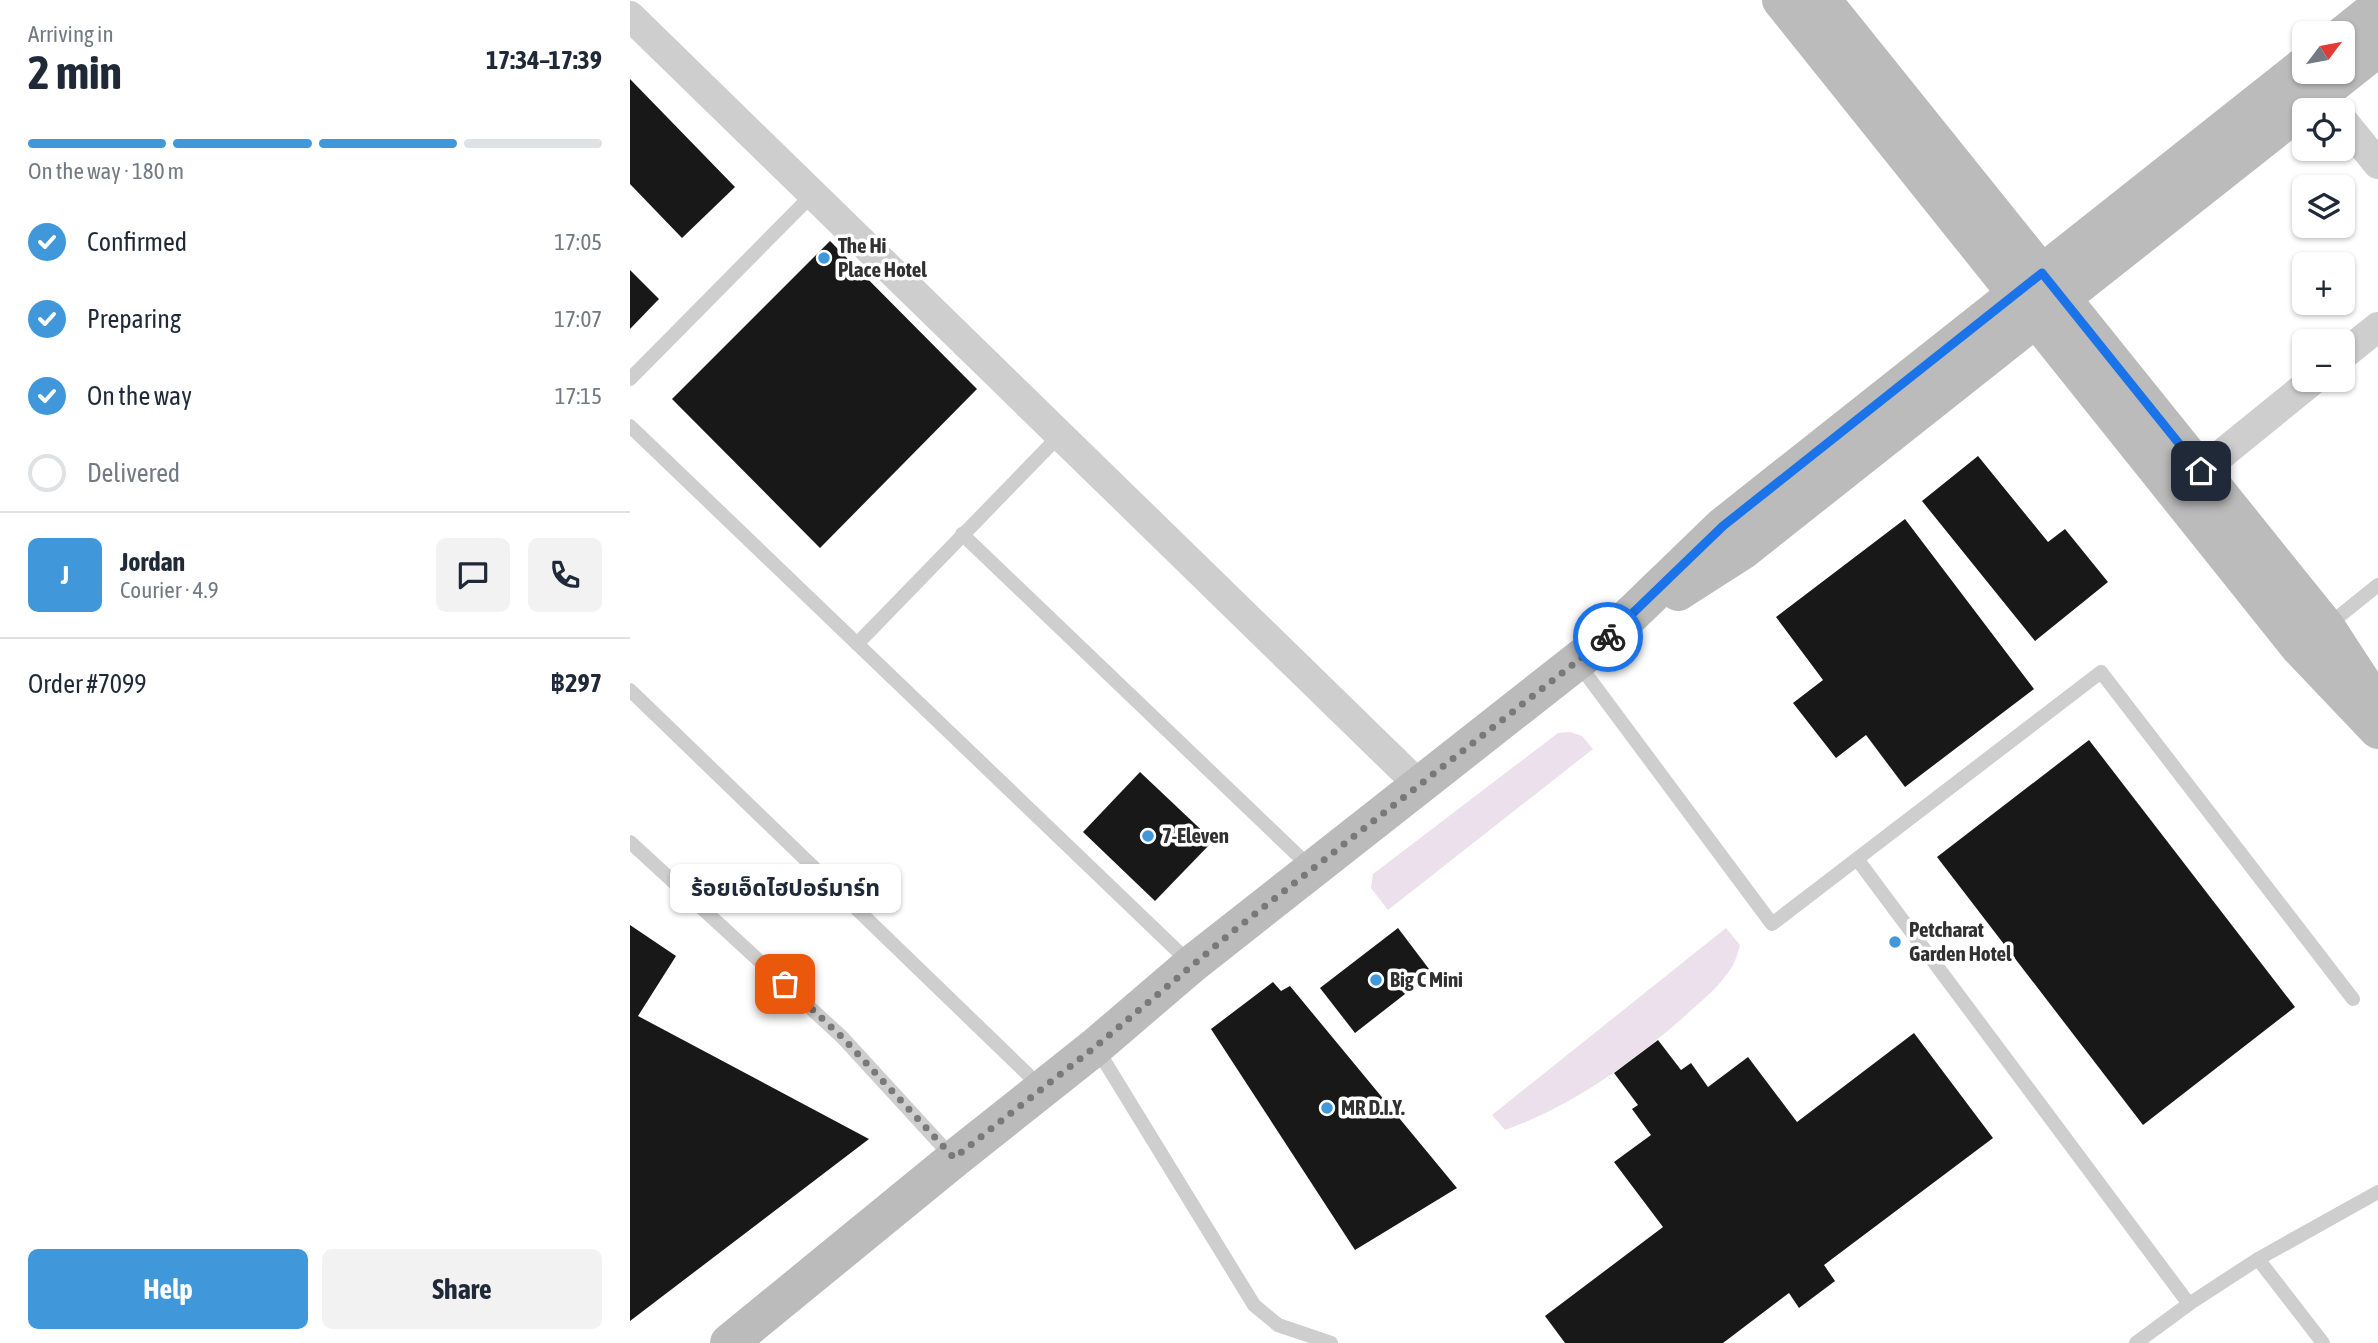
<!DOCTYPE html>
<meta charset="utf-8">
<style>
:root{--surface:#fff;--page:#f2f2f3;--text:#1f2937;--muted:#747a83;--line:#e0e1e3;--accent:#4098db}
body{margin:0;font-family:"Asap Condensed","Noto Sans Thai",sans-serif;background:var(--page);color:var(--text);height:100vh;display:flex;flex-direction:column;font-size:26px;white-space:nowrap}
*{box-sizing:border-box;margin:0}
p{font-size:23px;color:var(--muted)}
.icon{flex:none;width:38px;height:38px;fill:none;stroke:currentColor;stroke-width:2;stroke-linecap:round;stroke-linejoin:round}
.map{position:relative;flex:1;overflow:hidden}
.sheet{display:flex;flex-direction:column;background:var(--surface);width:630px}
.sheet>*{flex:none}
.needle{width:46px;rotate:58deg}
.fabs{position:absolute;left:1662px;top:21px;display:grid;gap:14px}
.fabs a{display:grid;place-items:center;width:63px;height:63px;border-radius:10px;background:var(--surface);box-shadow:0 2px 5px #0004;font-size:35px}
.pin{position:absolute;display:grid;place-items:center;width:60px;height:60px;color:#fff;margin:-30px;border-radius:14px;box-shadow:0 4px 10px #0006}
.courier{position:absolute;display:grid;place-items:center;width:70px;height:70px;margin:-35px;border:5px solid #1a73e8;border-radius:50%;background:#fff;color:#222;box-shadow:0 2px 9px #0007}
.bubble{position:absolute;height:49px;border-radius:10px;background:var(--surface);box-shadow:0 2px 5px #0004;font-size:23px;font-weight:700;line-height:49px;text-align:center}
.summary em{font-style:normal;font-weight:700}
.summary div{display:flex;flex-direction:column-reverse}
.summary{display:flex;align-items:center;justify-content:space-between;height:119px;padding:0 28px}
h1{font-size:46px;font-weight:700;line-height:52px}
.bar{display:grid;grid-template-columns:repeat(4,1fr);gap:10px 7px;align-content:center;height:84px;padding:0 28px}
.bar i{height:9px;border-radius:5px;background:var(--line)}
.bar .current{background:var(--accent)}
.bar p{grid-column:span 4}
.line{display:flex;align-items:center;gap:18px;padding:0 28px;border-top:2px solid var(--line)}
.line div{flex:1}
.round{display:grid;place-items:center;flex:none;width:74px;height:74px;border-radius:10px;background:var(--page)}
ol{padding:0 28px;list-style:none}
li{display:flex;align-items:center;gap:21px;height:77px}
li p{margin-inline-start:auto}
li .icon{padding:7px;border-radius:50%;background:var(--accent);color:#fff;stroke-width:4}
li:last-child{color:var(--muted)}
li i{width:38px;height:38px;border:4px solid var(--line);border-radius:50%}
.action{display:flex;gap:14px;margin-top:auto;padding:14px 28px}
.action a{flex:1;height:80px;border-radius:10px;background:var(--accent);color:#fff;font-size:28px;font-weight:700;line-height:80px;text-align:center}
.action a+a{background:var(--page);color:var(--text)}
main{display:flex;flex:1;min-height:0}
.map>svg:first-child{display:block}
.green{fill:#ece0ed}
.building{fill:#181818}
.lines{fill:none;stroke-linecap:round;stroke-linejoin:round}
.lane{stroke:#cecece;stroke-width:14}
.street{stroke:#cecece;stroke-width:30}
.secondary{stroke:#bbb;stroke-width:38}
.done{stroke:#797979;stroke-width:7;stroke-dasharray:0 12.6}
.route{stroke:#1a73e8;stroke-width:9}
.poi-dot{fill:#4098db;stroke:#fff;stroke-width:2.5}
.labels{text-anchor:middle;stroke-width:7;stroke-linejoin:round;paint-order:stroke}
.poi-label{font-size:21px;font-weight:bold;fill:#313131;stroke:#fff;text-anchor:start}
</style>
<main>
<section class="sheet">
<div class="summary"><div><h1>2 min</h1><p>Arriving in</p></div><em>17:34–17:39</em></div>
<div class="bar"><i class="current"></i><i class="current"></i><i class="current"></i><i></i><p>On the way · 180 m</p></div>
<ol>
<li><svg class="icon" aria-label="check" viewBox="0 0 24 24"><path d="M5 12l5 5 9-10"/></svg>Confirmed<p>17:05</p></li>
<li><svg class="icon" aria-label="check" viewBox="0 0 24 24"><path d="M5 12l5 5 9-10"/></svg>Preparing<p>17:07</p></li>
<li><svg class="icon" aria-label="check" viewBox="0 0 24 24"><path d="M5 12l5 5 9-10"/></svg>On the way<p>17:15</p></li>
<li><i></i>Delivered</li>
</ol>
<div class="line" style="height:126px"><b class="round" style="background:var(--accent);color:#fff">J</b><div><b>Jordan</b><p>Courier · 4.9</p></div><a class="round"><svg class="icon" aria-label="chat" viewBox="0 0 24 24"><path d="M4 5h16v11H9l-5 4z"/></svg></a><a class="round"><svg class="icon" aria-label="phone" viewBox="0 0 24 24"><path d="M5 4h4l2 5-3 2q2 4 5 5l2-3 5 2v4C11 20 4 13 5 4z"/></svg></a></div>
<div class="line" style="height:91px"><div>Order #7099</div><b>฿297</b></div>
<div class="action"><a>Help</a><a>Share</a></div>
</section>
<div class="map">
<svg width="1748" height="1343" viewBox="0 0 1748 1343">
<rect width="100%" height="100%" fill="#fff"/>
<g class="green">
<path d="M940,732L952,736L963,749L758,910L741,888L743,874L928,733Z"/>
<path d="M1096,928L1110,945C1108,952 1106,960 1103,965C1092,985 1071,1001 1055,1016C1001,1063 943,1106 875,1130L862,1115Z"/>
</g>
<g class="building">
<path d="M0,79L105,187L52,238L0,184Z"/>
<path d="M200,241L347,389L190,548L42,399Z"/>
<path d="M0,270L29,299L0,329Z"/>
<path d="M1348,456L1418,542L1435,529L1478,582L1405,641L1292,501Z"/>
<path d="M1275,519L1404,689L1275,787L1236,735L1206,758L1163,703L1193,680L1146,617Z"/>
<path d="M1459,740L1665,1007L1513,1125L1307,857Z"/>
<path d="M510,772L583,841L525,901L453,832Z"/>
<path d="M0,925L46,956L8,1016L239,1139L0,1321Z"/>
<path d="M768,928L802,973L725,1033L690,988Z"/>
<path d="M643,982L651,991L660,986L827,1188L725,1250L581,1029Z"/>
<path d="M1284,1033L1363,1138L1194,1265L1205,1281L1169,1308L1159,1293L1093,1343H935L915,1316L1033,1227L984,1162L1021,1135L1002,1109L1008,1105L984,1073L1028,1040L1051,1070L1061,1063L1078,1087L1118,1057L1167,1122Z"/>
</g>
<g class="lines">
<g class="lane">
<path d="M0,379L183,194"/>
<path d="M0,426L560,963"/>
<path d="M332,534L680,867"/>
<path d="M1697,626L1748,585"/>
<path d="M227,644L430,435"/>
<path d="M947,662L1142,924L1471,672L1723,999"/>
<path d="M0,690L412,1088"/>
<path d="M0,842L212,1037L324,1159"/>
<path d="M1227,859L1559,1304"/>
<path d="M467,1049L624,1305L648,1325L701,1343"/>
<path d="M1628,1259L1748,1192"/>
<path d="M1506,1343L1559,1304L1628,1259L1693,1343"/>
</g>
<g class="street">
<path d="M0,16L788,784"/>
<path d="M1713,121L1748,164"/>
<path d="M1713,355L1748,327"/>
<path d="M1571,471L1683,380"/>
</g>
<g class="secondary">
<path d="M1151,0L1670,648L1748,730"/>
<path d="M1192,0L1696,627L1745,702"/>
<path d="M1713,35L1748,7"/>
<path d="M1048,592L1112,551L1748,48"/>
<path d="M99,1343L324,1159L465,1047L562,964L978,637L1093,526L1675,65"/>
</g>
</g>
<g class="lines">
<path class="done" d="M155,984L212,1037L324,1158L465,1047L602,932L978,637"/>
<path class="route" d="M978,637L1093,526L1412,273L1571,471"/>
</g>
<g class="poi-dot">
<circle cx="194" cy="258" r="7"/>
<circle cx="518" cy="836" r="7"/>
<circle cx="1265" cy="942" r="7"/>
<circle cx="746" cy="980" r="7"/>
<circle cx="697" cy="1108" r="7"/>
</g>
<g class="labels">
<g class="poi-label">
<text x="208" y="253">The Hi<tspan x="208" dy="24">Place Hotel</tspan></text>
<text x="532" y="843">7-Eleven</text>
<text x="1279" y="937">Petcharat<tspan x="1279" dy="24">Garden Hotel</tspan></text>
<text x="760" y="987">Big C Mini</text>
<text x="711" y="1115">MR D.I.Y.</text>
</g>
</g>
</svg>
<div class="fabs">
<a><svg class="needle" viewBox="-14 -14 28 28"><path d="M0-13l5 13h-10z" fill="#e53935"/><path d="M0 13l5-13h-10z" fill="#747a83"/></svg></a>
<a><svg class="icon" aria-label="locate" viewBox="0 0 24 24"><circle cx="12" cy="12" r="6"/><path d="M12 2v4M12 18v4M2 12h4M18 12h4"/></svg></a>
<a><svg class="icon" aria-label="layers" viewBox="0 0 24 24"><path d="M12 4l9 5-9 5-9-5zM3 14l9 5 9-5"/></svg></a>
<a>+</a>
<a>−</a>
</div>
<div class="pin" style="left:155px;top:984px;background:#ea580c"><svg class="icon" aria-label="bag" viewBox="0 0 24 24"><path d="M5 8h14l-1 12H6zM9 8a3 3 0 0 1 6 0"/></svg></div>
<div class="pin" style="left:1571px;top:471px;background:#1f2937"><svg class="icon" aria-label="home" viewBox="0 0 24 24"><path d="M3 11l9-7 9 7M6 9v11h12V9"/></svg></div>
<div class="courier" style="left:978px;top:637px"><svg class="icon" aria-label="bike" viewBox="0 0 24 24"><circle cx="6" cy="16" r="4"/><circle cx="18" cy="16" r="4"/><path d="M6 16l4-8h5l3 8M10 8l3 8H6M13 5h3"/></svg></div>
<div class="bubble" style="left:40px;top:864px;width:231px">ร้อยเอ็ดไฮปอร์มาร์ท</div>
</div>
</main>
